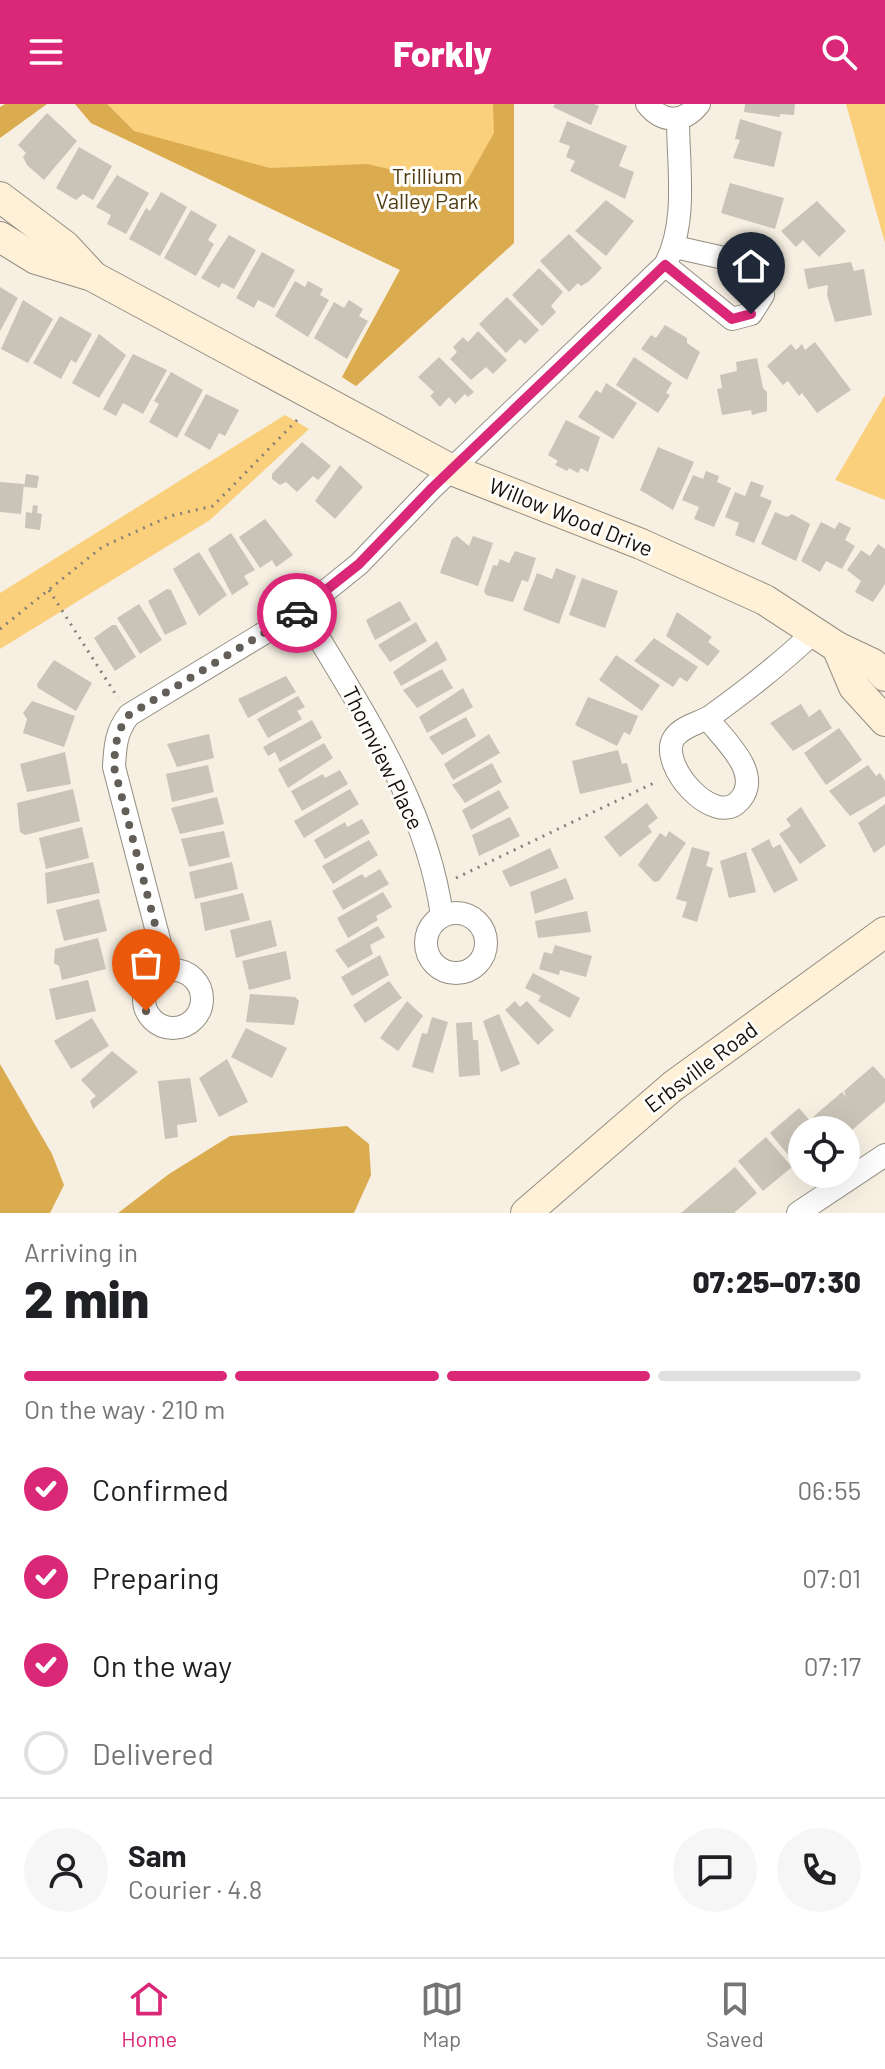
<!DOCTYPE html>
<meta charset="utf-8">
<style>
:root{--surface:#fff;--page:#f6f6f6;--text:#202124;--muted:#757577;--line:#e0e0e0;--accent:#db2777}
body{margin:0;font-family:Barlow,sans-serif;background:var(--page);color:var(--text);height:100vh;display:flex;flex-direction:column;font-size:30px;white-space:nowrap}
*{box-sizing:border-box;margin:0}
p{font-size:26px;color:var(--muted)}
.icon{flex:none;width:44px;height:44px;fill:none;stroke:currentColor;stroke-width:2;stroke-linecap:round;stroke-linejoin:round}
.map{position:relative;height:1109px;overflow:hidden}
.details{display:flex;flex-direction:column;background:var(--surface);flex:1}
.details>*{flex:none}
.buttons{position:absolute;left:788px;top:1012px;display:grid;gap:16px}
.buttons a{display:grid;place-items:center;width:72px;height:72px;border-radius:50%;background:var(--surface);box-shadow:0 8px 32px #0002;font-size:40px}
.pin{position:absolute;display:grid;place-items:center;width:68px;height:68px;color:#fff;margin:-82px -34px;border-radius:50% 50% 50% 0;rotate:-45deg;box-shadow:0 0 8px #0007}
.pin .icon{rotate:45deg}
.courier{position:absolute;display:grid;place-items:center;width:80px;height:80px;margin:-40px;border:6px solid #db2777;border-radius:50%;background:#fff;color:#222;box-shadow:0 2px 10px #0007}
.overview em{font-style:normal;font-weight:800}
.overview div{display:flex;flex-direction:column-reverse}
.overview{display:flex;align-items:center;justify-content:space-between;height:136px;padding:0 24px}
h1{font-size:52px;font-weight:800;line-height:60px}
.bar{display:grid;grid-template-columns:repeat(4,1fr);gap:12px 8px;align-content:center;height:96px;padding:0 24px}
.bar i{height:10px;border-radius:6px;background:var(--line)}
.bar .current{background:var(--accent)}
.bar p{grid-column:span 4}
.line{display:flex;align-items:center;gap:20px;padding:0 24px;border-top:2px solid var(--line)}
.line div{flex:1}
.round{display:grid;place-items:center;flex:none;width:84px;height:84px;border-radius:42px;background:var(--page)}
ol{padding:0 24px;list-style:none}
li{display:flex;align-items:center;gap:24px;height:88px}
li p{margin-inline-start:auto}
li .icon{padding:8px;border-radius:50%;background:var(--accent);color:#fff;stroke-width:4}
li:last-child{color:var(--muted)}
li i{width:44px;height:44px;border:4px solid var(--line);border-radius:50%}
header{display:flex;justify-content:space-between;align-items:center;height:104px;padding:0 24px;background:var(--accent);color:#fff;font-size:36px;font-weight:800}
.dock{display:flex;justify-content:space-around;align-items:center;height:112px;border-top:2px solid var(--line);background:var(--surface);font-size:22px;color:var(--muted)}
.dock a{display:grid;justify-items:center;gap:4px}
.dock .current{color:var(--accent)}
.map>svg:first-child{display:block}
.green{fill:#fad07d}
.forest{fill:#daac4f}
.building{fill:#cac3b7}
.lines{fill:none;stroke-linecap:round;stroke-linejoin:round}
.street-casing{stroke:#948e82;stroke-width:24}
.secondary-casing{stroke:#948e82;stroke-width:32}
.path{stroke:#858078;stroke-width:3;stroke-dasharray:2 6;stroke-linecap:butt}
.street{stroke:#fff;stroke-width:22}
.secondary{stroke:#fef1d7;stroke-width:30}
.done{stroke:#635f58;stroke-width:8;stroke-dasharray:0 14.4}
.route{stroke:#db2777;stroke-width:10}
.labels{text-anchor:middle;stroke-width:6;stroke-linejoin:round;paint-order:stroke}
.park-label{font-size:22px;fill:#4e3b13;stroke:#fefdfa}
.street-label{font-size:22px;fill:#14110d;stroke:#fefdfa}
</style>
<header><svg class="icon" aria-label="menu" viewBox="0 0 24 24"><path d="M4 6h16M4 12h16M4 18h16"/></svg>Forkly<svg class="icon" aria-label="search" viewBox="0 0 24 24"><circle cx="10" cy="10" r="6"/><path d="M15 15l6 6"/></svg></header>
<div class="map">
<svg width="885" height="1109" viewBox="0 0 885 1109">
<rect width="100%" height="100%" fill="#f6efe2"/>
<g class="green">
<path d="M75,0H514V139L356,282L342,273L400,166L91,19Z"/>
<path d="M846,0H885V139Z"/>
<path d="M885,291V396L835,376Z"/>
<path d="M285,311L309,325L210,416L0,545V489Z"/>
</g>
<g class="forest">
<path d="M5,0H47L0,34V3Z"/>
<path d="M75,0H107L134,27L270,64L367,60L464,82L494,29L493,0H514V139L356,282L342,273L400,166L91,19Z"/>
<path d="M0,960L52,1050L64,1081L50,1109H0Z"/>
<path d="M347,1022L369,1040L371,1071L354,1109H118L169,1070L230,1032Z"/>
</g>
<g class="building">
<path d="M555,0H594L599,2L591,21L553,3Z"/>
<path d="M745,0H795L794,11L780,10V13L744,8Z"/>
<path d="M47,9L77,37L44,76L27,61L23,53L26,49L18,41Z"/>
<path d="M740,15L782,28L774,63L733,54L740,36L735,35Z"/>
<path d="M567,17L627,42L619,62L634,68L625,95L570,67L575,57L566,53L570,42L559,38Z"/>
<path d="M79,43L112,62L93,96L83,90L76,96L56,84Z"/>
<path d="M117,71L149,89L126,130L107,120L111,111L96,103Z"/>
<path d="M730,79L784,94L775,125L721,109Z"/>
<path d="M161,88L187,103L160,152L129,135L146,104L150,107Z"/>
<path d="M606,96L634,117L606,152L575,127Z"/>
<path d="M817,97L846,127L819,153L803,136L796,143L781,127Z"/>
<path d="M191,106L217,121L208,136L214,140L196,172L164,154Z"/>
<path d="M569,130L602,164L588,178L581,182L578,179L569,188L540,157Z"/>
<path d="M229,131L256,146L234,185L222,179L219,184L201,174Z"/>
<path d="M262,148L295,166L274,204L258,196L254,204L236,194Z"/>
<path d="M851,158L854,167L864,165L872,211L835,218L827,191L828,181L808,185L804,165Z"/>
<path d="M539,164L563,188L551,202L556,208L542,222L512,191Z"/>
<path d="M295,177L305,183L308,177L323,185L320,191L329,196L308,233L275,212Z"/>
<path d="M0,183L18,194L0,227Z"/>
<path d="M507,193L539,226L525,240L520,235L506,249L479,220Z"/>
<path d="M23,196L53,215L28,259L1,245Z"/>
<path d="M349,196L363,205L359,212L368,217L347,255L314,234L334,198L344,204Z"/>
<path d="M60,212L92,230L76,259L71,256L61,275L33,259Z"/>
<path d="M665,221L687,234V239L700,248L687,276L641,245L651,231L656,234Z"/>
<path d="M478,227L507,256L493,270L486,263L471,276L450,255L457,248L453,243L463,233L468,238Z"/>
<path d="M99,230L126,251L99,294L72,279Z"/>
<path d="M815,238L851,286L817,309L802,289L799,292L788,277L783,281L767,262L791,240L796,246L802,240L805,246Z"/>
<path d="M133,250L167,266L143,310L123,299L116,312L103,305Z"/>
<path d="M439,253L474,288L468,293L465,290L455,300L449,293L440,303L430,292L434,288L418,273Z"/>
<path d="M634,253L672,279L666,289L670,291L658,309L616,281Z"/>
<path d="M757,254L763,284L767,288V307L752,311L751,306L722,311L717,285L722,284L720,271L737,267L736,258Z"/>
<path d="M171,268L203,286L177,334L149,318L159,300L154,297Z"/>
<path d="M606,279L637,299L613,335L578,313L596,286L601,289Z"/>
<path d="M206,290L239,306L225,332L219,329L210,346L184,331Z"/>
<path d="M566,316L600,333L588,368L581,364L578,369L569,364L567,367L555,361L558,357L548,351Z"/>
<path d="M302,338L331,362L318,376L313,372L297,388L286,378L280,381L272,375V370Z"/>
<path d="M658,343L694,358L673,406L640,386Z"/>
<path d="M340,361L363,383L335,415L315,397Z"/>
<path d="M706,367L719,372L717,378L731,384L714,423L694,415L699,403L682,396L693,371L703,375Z"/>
<path d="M26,370L39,372L37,384L24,383Z"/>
<path d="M751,377L764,382L760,392L772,397L754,439L735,431L739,419L725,413L735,388L745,392Z"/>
<path d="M0,378L24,380L21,410L0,408Z"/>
<path d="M33,401L38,402L37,409L42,410L40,426L25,424L26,408L32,409Z"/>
<path d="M775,408L787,413L792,410L810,420L796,457L761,440Z"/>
<path d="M265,415L293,451L276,463L272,456L260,464L239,433Z"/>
<path d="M821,418L835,425L839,418L851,424L845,436L855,442L842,465L826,457L820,468L801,457Z"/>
<path d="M231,429L255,466L244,472L249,480L232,491L208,445Z"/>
<path d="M457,432L469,442L473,432L493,439L478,482L440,469L452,435Z"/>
<path d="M878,440L885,445V480L873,498L855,488L861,477L847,466L861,446L870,452Z"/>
<path d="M515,447L536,454L528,478L522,476L513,498L486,491L484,487L493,461L497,462L500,455L509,459Z"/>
<path d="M199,448L227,491L199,512L173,465Z"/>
<path d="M556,464L576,472L559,520L523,506L537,469L552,475Z"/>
<path d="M582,474L618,487L605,524L569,511Z"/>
<path d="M167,485L171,486L187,520L165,531L148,497Z"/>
<path d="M400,497L411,516L375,536L366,516Z"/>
<path d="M139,500L162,536L140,550L117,514Z"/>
<path d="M677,508L712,533L708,538L720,547L708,562L666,532Z"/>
<path d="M416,518L427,537L390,558L378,541Z"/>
<path d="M112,521H116L136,553L115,567L94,534Z"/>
<path d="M654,534L698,563L687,578L680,573L673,583L634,557Z"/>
<path d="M437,537L447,556L401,582L393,568Z"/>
<path d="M616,551L660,581L642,607L599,576Z"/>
<path d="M54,556L92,579L76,607L38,584L37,580Z"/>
<path d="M442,565L453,584L417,604L403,586Z"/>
<path d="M286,572L296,588L248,614L238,595Z"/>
<path d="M463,584L473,603L427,629L419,613Z"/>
<path d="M298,592L305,603L297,607L302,615L268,634L257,615Z"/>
<path d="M588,593L638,612L630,631L624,628L617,642L575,621Z"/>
<path d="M32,597L75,612L64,643L23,629L27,615L23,609Z"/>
<path d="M801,600L809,613L820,605L832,624L793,647L770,619Z"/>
<path d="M466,613L476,632L442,651L429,633Z"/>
<path d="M312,616L322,634L280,658L275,648L268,652L263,643Z"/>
<path d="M839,624L862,656L826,681L804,649Z"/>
<path d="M209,630L214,654L177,663L167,640Z"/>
<path d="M489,630L500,649L453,676L444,660Z"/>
<path d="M324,639L333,654L288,684L278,665Z"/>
<path d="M618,646L622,660L627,659L632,678L580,690L572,657Z"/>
<path d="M65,648L71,680L27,688L20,660Z"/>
<path d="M492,659L502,678L465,699L452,681Z"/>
<path d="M208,661L214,688L172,698L166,670Z"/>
<path d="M868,661L876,672L880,669L885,677V692L850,712L829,687Z"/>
<path d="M340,666L348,680L302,707L291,687L323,670L325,674Z"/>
<path d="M73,685L80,717L25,731L20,728L17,699Z"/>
<path d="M350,685L359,700L304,734L294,717Z"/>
<path d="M499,686L509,704L471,726L462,706Z"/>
<path d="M217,693L224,720L180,730L171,704Z"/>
<path d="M647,699L658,714L648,722L652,728L620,753L604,733Z"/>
<path d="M885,700V741L874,749L858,719Z"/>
<path d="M801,703L826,742L800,760L779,730L791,722L786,715Z"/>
<path d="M510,713L520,732L479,752L472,731Z"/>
<path d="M362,715L370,729L325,755L314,736L345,718L347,723Z"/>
<path d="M82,723L89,754L46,765L39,734Z"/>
<path d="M224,727L230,753L189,763L181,735Z"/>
<path d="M669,727L686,739L659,777L654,778L638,761L660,729L666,733Z"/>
<path d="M769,735L773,744L780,740L798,776L774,789L751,745Z"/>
<path d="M369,736L378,751L333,780L322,762Z"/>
<path d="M692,743L710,748L706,762L713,764L697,818L682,813L687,798L676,795Z"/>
<path d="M550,744L559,764L510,783L502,767Z"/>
<path d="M746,748L756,788L729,794L720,757Z"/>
<path d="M93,758L100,789L47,800L45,769Z"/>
<path d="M232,758L238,785L195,795L189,768Z"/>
<path d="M380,765L389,780L343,806L332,787L362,770L365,774Z"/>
<path d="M566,774L574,795L535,810L530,788Z"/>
<path d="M383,788L392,803L376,812L378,816L348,834L337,814Z"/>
<path d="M243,789L250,816L205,827L200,799Z"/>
<path d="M99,795L107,827L64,837L56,806Z"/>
<path d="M587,807L591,828L538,834L535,817Z"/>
<path d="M271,816L277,842L236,854L230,826Z"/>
<path d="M378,822L385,833L370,841L373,850L348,864L335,846Z"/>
<path d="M98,834L106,865L62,876L59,862L54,859L55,845Z"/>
<path d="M555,841L592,852L586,873L560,866L559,871L539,865L544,848L552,850Z"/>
<path d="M286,847L291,875L249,886L242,857Z"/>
<path d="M380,851L389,871L352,892L341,873Z"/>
<path d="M533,869L580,894L570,914L538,897L541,892L525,884Z"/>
<path d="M88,876L96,907L56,916L49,885Z"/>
<path d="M389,877L402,894L365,919L353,901Z"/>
<path d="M250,890L295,893L299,897L294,921L246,918Z"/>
<path d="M407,897L423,912L398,947L380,934Z"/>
<path d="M515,897L520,903L527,897L554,926L538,941L505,906Z"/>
<path d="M499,910L520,960L501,968L483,917Z"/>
<path d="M432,913L448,918L433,969L412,963L422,929L427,930Z"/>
<path d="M92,914L109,942L71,965L54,937Z"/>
<path d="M472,918L473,936H478L480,971L459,973L456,919Z"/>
<path d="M246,924L287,944L272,974L231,953Z"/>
<path d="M112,947L138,968L93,1005L90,997L96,992L81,976Z"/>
<path d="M227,955L248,998L219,1013L199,974Z"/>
<path d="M873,962L885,975V998L846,1031V1026H824L813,1013L842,988L846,993L844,987Z"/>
<path d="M190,974L197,1018L177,1021L178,1033L165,1035L158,977Z"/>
<path d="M799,1004L818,1026H802V1059L798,1063L770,1029Z"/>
<path d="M766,1033L792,1063L763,1087L738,1057Z"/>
<path d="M735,1063L757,1089L734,1109H681Z"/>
</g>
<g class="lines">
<defs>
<g id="street">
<path d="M647,0C663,20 684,19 699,0"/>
<path d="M665,161L732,215L751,210L763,191L757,169L746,159L675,143"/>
<path d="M302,506C358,601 427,699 442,812"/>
<path d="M707,614C724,636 763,669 740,696C715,726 657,660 674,634C682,622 700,619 711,612C747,586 783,558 815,527"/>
<circle cx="456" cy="839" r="30"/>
<circle cx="173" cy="895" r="29"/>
<path d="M167,866L114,663C115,643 116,627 129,611L302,506L359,460L432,384L665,161C688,119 678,63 678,15"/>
<path d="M798,1109L885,1051"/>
</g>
<g id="secondary">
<path d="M0,93L65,142L91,170"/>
<path d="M0,133L36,155L92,172L452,366L641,440L765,496L837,543L873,560L885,572"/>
<path d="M837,543L854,583L885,617"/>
<path d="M526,1109L673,982L885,828"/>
</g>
</defs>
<use href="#street" class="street-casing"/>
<use href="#secondary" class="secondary-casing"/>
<g class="path">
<path d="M49,486L118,594"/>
<path d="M0,525L102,443L170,412L213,402L301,312"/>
<path d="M456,774L658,677"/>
</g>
<use href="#street" class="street"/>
<use href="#secondary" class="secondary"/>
</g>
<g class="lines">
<path class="done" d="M146,907C140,887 148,873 167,866L114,663C115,643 116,627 129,611L297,509"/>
<path class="route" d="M297,509L359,460L432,384L665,161L732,215L751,210"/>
</g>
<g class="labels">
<g class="park-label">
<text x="427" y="80">Trillium<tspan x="427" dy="25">Valley Park</tspan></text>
</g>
<g class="street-label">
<text transform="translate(571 413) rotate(22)" y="8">Willow Wood Drive</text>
<text transform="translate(383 654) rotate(64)" y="8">Thornview Place</text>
<text transform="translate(701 963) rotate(-37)" y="8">Erbsville Road</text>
</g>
</g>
</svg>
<div class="buttons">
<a><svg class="icon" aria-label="locate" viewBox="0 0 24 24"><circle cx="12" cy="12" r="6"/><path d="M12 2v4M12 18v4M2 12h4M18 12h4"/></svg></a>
</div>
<div class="pin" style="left:146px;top:907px;background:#ea580c"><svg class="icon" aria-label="bag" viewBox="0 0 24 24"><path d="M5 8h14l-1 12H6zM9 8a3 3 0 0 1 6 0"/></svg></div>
<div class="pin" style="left:751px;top:210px;background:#1f2937"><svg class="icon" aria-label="home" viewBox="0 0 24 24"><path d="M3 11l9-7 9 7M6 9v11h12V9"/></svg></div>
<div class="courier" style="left:297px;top:509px"><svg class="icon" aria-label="car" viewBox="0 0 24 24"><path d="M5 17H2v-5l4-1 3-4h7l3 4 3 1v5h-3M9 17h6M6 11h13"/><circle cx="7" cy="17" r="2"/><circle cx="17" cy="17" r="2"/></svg></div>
</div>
<section class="details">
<div class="overview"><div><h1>2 min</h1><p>Arriving in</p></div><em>07:25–07:30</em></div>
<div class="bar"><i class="current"></i><i class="current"></i><i class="current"></i><i></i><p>On the way · 210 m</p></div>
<ol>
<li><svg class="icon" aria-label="check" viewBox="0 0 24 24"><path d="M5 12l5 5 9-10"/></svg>Confirmed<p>06:55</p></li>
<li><svg class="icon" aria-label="check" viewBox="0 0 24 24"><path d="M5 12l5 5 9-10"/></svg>Preparing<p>07:01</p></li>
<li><svg class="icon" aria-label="check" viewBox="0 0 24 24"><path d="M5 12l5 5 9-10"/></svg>On the way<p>07:17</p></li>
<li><i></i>Delivered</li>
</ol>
<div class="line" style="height:144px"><a class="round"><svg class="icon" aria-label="person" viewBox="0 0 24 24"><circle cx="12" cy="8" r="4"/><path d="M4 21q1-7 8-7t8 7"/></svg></a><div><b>Sam</b><p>Courier · 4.8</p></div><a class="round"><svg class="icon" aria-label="chat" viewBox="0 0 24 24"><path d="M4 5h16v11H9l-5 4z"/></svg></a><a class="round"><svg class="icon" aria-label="phone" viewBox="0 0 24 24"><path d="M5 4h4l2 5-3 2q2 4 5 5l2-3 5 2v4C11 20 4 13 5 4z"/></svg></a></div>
</section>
<nav class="dock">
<a class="current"><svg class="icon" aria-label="home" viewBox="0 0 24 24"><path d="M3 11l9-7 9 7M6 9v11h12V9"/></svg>Home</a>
<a><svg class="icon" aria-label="map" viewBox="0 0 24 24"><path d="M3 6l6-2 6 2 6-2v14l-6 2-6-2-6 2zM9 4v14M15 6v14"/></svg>Map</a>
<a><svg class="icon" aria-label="saved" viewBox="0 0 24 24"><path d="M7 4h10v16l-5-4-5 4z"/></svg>Saved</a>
</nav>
